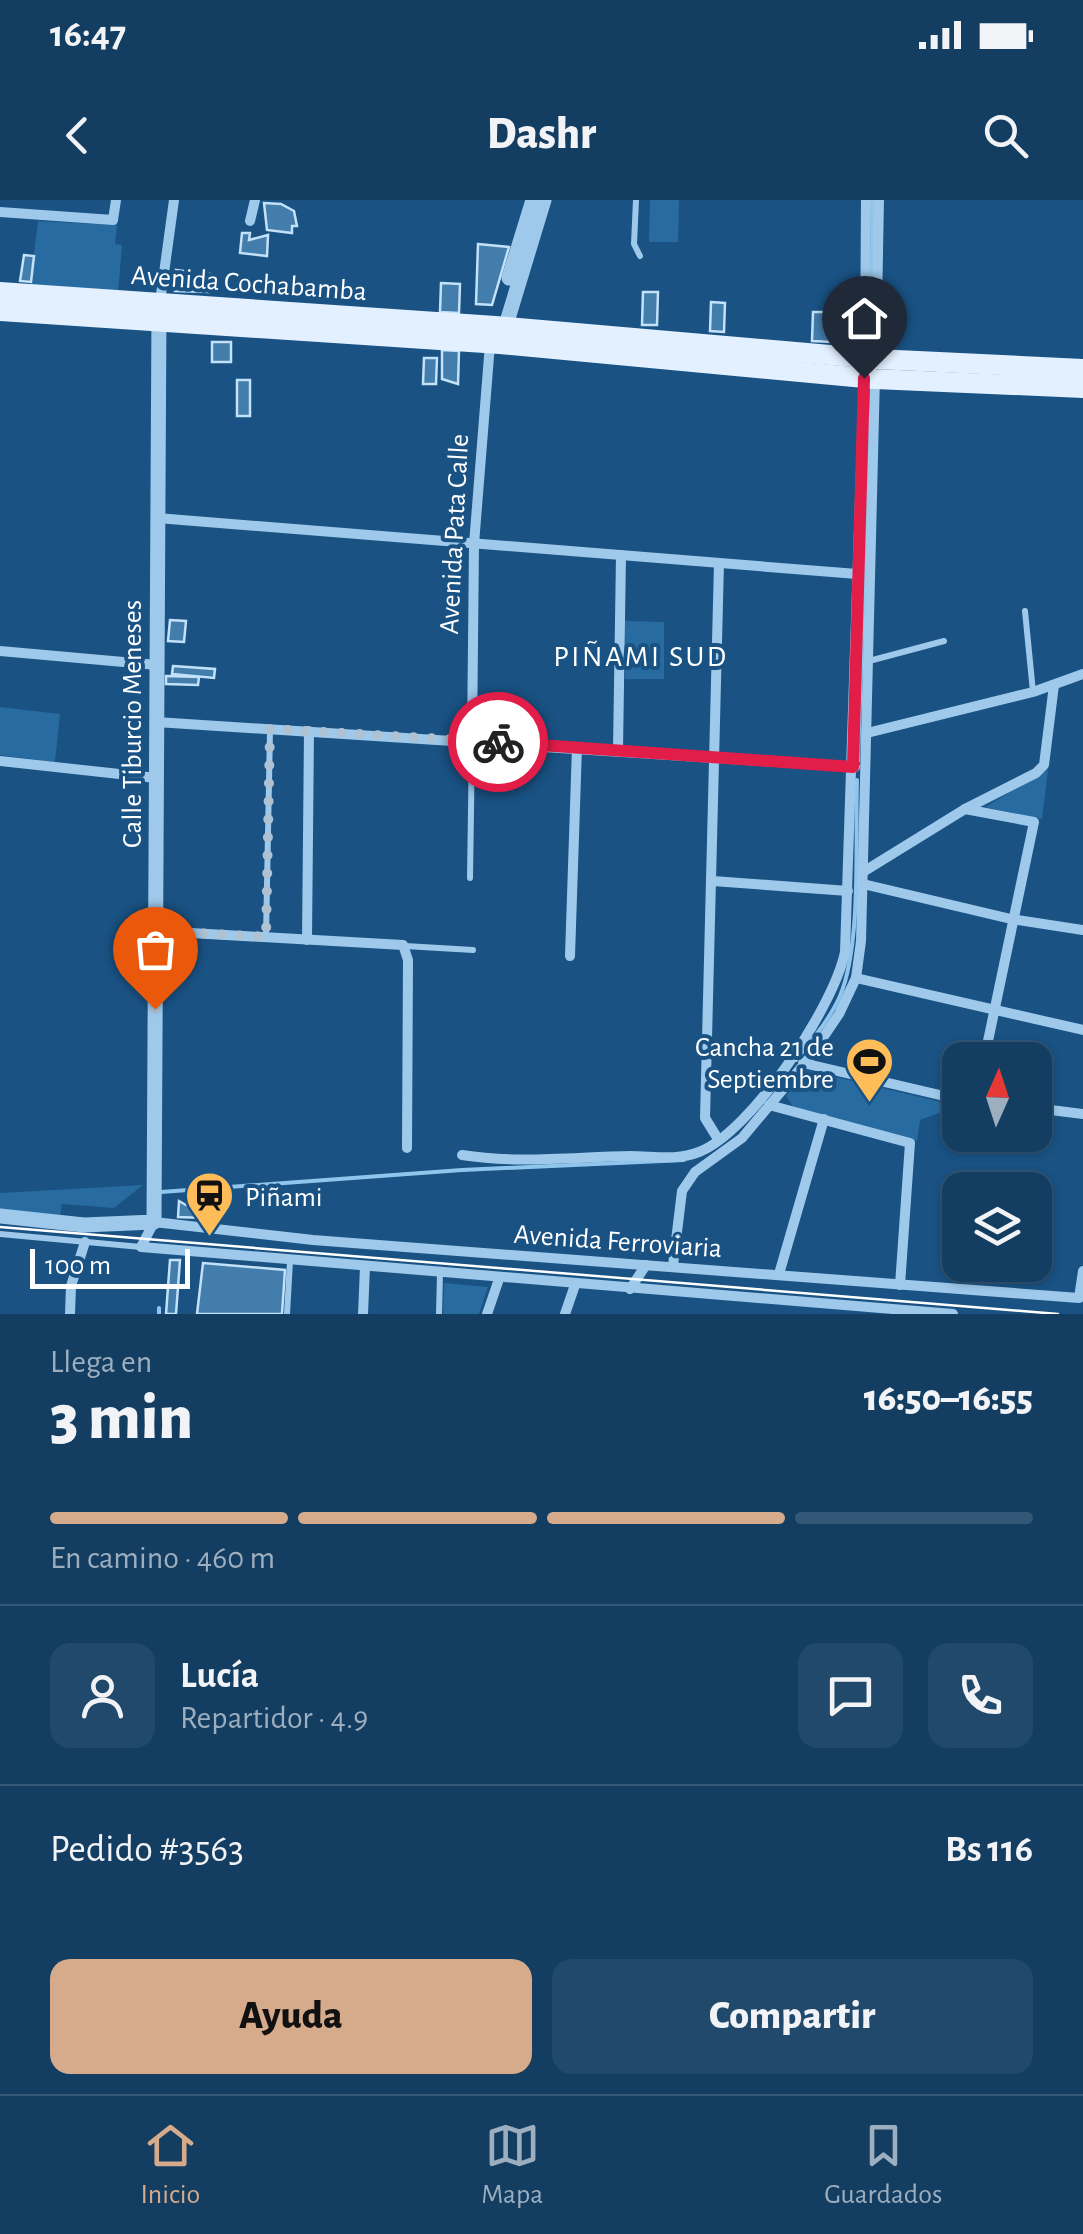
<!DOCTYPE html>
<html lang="es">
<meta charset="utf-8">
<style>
:root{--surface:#133e62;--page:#20496b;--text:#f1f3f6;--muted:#9daebe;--line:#325777;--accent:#d6ab8b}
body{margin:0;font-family:"Alegreya Sans",sans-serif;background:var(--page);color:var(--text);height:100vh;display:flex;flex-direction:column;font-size:38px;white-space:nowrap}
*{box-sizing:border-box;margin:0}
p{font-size:32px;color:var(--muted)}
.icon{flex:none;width:55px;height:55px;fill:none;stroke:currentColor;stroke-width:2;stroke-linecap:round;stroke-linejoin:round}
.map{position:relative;height:1114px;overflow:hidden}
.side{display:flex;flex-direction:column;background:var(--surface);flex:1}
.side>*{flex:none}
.needle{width:65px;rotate:3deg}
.tools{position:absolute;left:942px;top:842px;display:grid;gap:20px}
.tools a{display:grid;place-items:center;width:110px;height:110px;border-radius:20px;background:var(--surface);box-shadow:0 2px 8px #0004,0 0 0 2px var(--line);font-size:50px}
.scale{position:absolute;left:30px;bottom:25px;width:160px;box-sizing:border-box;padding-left:10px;border:5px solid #fff;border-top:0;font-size:28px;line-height:35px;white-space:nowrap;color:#fff;-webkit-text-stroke:8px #195283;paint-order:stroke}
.pin{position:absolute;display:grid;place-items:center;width:85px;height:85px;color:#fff;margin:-102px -42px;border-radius:50% 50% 50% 0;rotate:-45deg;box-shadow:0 0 10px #0007}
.pin .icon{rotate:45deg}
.courier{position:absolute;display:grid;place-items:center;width:100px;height:100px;margin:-50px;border:8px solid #e11d48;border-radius:50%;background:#fff;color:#222;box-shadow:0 2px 12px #0007}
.overview em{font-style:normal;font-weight:800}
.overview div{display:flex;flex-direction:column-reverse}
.overview{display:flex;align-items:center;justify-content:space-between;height:170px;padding:0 50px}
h1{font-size:65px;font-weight:800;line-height:75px}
.bar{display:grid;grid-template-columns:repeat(4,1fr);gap:15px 10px;align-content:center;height:120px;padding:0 50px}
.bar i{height:12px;border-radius:8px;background:var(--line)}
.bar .active{background:var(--accent)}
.bar p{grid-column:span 4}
.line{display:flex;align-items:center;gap:25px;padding:0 50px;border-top:2px solid var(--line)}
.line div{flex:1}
.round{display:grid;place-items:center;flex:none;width:105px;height:105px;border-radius:20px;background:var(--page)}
.button{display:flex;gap:20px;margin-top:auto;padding:20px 50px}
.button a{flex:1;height:115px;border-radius:20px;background:var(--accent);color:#111;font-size:40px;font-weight:800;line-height:115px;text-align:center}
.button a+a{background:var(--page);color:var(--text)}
.status{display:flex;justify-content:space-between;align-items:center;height:70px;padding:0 50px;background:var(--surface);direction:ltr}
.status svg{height:28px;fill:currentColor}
header{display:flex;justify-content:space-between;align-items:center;height:130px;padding:0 50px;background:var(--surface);font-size:45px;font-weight:800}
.dock{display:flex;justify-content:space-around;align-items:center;height:140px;border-top:2px solid var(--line);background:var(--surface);font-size:28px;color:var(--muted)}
.dock a{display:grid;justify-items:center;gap:5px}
.dock .active{color:var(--accent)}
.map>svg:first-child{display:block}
.green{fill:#286ba0}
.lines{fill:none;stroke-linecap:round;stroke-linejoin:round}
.stream{stroke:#90c5ee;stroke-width:4}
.building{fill:#427dac;stroke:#c3e1f8;stroke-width:2.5}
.service{stroke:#9ec9eb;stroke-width:6}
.minor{stroke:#9ec9eb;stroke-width:10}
.tertiary{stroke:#9ec9eb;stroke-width:15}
.primary{stroke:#e2f0ff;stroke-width:20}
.tram{stroke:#fff;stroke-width:2.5}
.done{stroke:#aec2d4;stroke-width:10;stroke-dasharray:0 18}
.route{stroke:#e11d48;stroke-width:12}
.labels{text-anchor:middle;stroke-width:8;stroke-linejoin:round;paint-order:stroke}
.street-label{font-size:28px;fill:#fff;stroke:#195283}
.poi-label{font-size:28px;fill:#fff;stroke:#195283;text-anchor:end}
.neighbourhood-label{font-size:30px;letter-spacing:2.5px;fill:#fff;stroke:#195283}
</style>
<div class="status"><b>16:47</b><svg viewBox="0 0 49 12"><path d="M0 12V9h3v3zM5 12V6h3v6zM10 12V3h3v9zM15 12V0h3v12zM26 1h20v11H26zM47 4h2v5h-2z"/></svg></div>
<header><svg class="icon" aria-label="back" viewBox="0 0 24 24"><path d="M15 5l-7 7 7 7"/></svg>Dashr<svg class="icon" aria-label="search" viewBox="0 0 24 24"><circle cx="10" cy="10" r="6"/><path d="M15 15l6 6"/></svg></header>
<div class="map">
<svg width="1083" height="1114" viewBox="0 0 1083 1114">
<rect width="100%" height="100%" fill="#195283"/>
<g class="green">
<path d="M650,0H679L678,42H649Z"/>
<path d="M38,21L117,25L115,44L122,45L118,93L30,86Z"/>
<path d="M625,421L664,422V479H625Z"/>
<path d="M0,507L60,514L55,562L0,555Z"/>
<path d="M1048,570L1042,619L985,607Z"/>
<path d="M806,870L958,906L920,920L917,941L794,908L786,896Z"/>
<path d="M143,985L114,1008L62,1004L60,1015L0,1010V993Z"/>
<path d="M444,1083L488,1087L479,1114H443Z"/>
</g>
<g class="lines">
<g class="stream">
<path d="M871,148L873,0"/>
<path d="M858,561L869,216"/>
<path d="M796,860C812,840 830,819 840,796C862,744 855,638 857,580"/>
<path d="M161,992L462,970L684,960"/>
<path d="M159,1114V1108"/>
</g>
</g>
<g class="building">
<path d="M264,3L281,4L294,11L297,26H292V33L267,30Z"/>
<path d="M242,33H250L249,40L268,35L267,56L240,53Z"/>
<path d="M478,44L509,47L492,105L476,104Z"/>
<path d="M24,55L34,56L31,82L20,81Z"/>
<path d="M176,70L185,71V80L203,81L204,74H210L209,92L175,91Z"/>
<path d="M441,83L460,84L459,113L440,112Z"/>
<path d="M643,92H658L657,125H642Z"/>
<path d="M711,102L725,103L724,132L710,131Z"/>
<path d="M813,112H833L832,142L812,141Z"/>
<rect x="212" y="142" width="19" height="20"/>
<path d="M442,150L459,151L458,184L442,179Z"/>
<path d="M424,158H437L436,184H423Z"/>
<rect x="237" y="180" width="13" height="36"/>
<path d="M170,420L186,421L184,442L168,441Z"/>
<path d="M173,466L215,469L214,478L172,474Z"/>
<path d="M166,476L199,477L198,485L166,484Z"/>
<path d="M179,1001L186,1005L206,1003L204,1018L178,1017Z"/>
<path d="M170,1060H180L176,1114H166Z"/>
<path d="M203,1063L285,1070L282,1114H197Z"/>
</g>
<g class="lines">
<g class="service">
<path d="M636,0L634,44L640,56"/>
<path d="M1025,411L1033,492"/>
<path d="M869,461L944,441"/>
<path d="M470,678L472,541"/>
<path d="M266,737L270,530"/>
<path d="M405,746L473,750"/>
<path d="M0,1034L141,1047"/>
<path d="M287,1114L290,1061"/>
<path d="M439,1114L440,1074"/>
</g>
<g class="minor">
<path d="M0,12L113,20L116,0"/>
<path d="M250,21L255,0"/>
<path d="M160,102L174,0"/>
<path d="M865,159L866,0"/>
<path d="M876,159L879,0"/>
<path d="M157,318L857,374"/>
<path d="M0,451L157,465"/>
<path d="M156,522L855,567"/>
<path d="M867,533L1033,492L1083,474"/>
<path d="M472,540L474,344L490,144"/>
<path d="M618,550L621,355"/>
<path d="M0,561L156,578"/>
<path d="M965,609L1034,622L984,860"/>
<path d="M863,672L965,609L1036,573L1044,565L1054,485"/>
<path d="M713,681L848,691"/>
<path d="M863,684L1011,719L1083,730"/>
<path d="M156,731L403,745L408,760L407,948"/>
<path d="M307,740L309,531"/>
<path d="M570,756L577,547"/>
<path d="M856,778L1083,830"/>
<path d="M803,863L957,899"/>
<path d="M769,905L910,943L900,1085"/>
<path d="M1035,908L1083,914"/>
<path d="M718,939L705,918L719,363"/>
<path d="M462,955C519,964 573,957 630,956C654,956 676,961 699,952C752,931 834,806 845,752L864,176"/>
<path d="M673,1065L682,991L695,972L742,938L810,857L839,814L856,778L861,741L875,176"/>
<path d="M779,1074L824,919"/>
<path d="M630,1089L646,1065"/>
<path d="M70,1114L71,1086L85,1042"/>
<path d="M363,1114L365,1067"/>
<path d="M487,1114L499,1079"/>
<path d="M565,1114L575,1085"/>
<path d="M953,1114L141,1047L154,1022L313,1040L1079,1098L1083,1071"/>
</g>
<g class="tertiary">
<path d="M509,78L533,0"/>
<path d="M503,135L544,0"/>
<path d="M0,1016L84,1025L154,1022L159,111"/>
</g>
<g class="primary">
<path d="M0,92L495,126L876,159L1083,169"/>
<path d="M0,111L500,144L875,179L1083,188"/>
</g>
<path class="tram" d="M0,1027L1058,1114"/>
</g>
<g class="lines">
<path class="done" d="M155,809L156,731L266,737L270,529L498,542"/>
<path class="route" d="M498,542L853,567L864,178"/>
</g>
<defs>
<symbol id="stadium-pin" viewBox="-11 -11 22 30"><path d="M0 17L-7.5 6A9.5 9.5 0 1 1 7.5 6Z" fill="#febd59" stroke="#195283"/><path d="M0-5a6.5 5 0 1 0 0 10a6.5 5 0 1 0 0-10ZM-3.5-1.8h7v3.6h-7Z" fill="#111"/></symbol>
<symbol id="station-pin" viewBox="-11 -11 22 30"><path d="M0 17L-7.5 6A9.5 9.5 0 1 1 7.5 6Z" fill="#febd59" stroke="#195283"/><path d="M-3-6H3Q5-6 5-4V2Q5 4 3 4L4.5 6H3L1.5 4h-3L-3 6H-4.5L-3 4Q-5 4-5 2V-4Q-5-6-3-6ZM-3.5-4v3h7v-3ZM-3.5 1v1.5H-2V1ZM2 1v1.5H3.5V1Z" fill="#111"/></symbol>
</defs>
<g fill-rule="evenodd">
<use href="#stadium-pin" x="842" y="834" width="55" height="75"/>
<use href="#station-pin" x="182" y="968" width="55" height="75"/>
</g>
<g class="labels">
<g class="street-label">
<text transform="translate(249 82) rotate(4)" y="10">Avenida Cochabamba</text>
<text transform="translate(453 334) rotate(-87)" y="10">Avenida Pata Calle</text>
<text transform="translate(131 524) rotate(-90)" y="10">Calle Tiburcio Meneses</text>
<text transform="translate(618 1040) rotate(4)" y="10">Avenida Ferroviaria</text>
</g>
<g class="poi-label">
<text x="834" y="856">Cancha 21 de<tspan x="834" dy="32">Septiembre</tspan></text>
<text x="245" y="1006" text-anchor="start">Piñami</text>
</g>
<g class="neighbourhood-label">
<text x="641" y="466">PIÑAMI SUD</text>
</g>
</g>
</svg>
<div class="tools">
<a><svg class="needle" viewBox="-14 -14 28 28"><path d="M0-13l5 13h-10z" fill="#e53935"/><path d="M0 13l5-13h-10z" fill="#9daebe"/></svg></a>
<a><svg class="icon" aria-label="layers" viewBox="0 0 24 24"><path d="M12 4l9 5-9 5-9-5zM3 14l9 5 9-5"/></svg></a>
</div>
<div class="scale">100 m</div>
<div class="pin" style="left:155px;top:809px;background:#ea580c"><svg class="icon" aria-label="bag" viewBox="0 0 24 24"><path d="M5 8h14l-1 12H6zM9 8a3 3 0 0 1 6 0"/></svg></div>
<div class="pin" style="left:864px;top:178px;background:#1f2937"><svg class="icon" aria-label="home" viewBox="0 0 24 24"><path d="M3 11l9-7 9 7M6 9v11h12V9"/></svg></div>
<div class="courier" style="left:498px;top:542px"><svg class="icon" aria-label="bike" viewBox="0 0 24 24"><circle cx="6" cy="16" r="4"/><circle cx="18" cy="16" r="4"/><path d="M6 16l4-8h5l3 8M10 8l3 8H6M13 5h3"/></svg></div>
</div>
<section class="side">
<div class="overview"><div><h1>3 min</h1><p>Llega en</p></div><em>16:50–16:55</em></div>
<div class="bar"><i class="active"></i><i class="active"></i><i class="active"></i><i></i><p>En camino · 460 m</p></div>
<div class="line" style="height:180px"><a class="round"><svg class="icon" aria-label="person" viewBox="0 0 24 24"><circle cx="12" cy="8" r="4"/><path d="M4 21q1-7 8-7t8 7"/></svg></a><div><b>Lucía</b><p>Repartidor · 4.9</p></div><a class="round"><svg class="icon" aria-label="chat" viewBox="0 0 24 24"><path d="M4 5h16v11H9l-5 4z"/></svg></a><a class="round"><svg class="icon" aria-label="phone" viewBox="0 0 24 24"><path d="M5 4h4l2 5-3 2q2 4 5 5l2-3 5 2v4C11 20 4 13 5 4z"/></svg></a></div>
<div class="line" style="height:130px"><div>Pedido #3563</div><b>Bs 116</b></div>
<div class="button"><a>Ayuda</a><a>Compartir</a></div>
</section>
<nav class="dock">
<a class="active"><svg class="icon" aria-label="home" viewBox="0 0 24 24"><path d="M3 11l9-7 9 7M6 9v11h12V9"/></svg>Inicio</a>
<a><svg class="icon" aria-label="map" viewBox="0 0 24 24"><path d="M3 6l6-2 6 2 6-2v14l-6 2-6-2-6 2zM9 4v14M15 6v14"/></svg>Mapa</a>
<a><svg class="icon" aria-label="saved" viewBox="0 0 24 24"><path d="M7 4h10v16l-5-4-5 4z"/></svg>Guardados</a>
</nav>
